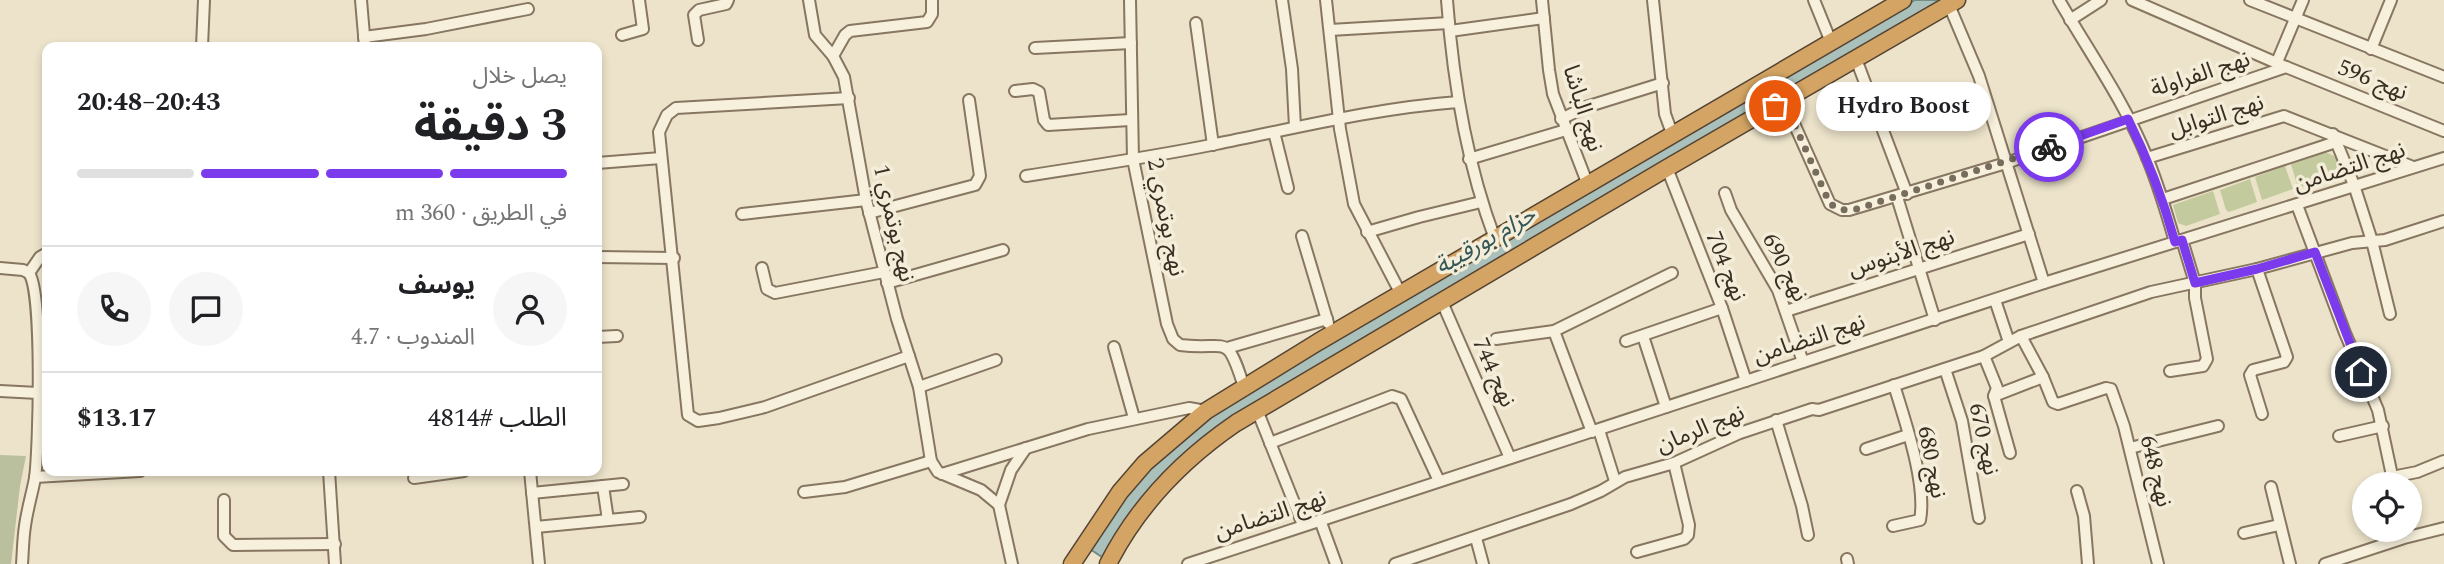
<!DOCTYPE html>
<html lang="ar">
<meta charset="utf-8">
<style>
:root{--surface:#fff;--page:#f6f6f6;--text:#202124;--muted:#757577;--line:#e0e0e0;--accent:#7c3aed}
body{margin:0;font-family:Spectral,"Noto Sans Arabic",serif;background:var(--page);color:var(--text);direction:rtl;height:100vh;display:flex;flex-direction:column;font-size:26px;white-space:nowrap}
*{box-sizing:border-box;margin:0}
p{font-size:23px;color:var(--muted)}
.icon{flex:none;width:38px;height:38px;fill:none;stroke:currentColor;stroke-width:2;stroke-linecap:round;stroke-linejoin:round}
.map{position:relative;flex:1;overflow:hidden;direction:ltr}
.sheet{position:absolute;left:42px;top:42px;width:560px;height:434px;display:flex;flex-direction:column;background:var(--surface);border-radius:14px;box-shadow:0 4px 10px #0003;direction:rtl}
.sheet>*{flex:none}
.tools{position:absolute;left:2352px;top:472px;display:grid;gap:14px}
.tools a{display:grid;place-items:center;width:70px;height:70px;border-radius:50%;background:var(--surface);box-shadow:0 4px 10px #0003;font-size:35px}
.pin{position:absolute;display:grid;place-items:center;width:60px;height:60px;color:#fff;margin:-30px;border:4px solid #fff;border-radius:50%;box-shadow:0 2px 7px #0007}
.courier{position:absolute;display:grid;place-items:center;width:70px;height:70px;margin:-35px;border:5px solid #7c3aed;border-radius:50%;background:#fff;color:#222;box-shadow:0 2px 9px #0007}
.bubble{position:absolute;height:49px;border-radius:24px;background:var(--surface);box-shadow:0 4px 10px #0003;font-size:23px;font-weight:700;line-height:49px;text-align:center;direction:rtl}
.headline em{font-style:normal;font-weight:700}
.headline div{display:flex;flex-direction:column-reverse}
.headline{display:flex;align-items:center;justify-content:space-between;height:119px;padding:0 35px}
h1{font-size:46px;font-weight:700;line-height:52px}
.bar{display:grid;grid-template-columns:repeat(4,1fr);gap:10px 7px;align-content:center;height:84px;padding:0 35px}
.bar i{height:9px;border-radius:5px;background:var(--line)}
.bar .selected{background:var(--accent)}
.bar p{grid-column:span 4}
.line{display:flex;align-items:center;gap:18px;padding:0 35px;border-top:2px solid var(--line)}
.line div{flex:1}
.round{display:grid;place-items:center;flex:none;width:74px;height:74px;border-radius:37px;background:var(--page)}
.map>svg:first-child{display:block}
.green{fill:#c3ca9e}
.cemetery{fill:#babf9d}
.water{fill:#aac1bb;stroke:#718f88;stroke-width:2}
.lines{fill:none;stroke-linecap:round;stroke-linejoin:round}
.minor-casing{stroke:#877660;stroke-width:14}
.highway-casing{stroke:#564433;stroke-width:19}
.minor{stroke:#f7f0dd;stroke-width:10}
.highway{stroke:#d3a463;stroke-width:16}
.done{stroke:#786d5d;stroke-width:7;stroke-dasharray:0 12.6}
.route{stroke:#7c3aed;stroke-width:9}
.labels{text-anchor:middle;stroke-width:7;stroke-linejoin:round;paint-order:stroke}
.street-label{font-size:23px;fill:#392e22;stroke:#f4edd9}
.water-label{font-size:24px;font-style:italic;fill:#325756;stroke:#f4edd9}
</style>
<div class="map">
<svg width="2444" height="564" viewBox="0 0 2444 564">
<rect width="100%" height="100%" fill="#ece3ca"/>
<g class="green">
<path d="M2325,152L2337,157L2342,174L2298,188L2291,164Z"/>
<path d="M2285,166L2293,189L2262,200L2255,177Z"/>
<path d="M2250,179L2257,202L2229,212L2226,210L2220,190Z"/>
<path d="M2213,191L2220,214L2186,226L2178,223L2173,205Z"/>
</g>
<path class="cemetery" d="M0,455L26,456L20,486L11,564H0Z"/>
<path class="water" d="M1915,0H1945L1238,416L1116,535L1102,557L1090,549L1142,474L1217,411Z"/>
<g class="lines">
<defs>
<g id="minor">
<path d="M361,0L365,47"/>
<path d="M809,0L815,35L833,56L844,77L866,200L897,319L919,387L931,461L938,472L981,490L999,505L1012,564"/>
<path d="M1130,0L1133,159L1167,324L1173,339L1180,345C1228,351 1226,330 1244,387"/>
<path d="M1282,0L1292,69L1295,127"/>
<path d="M1326,0L1340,129L1354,204L1401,294"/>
<path d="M1447,0C1453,82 1466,162 1495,239"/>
<path d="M1542,0L1549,70L1553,94L1588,185"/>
<path d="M1653,0L1665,114L1673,136"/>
<path d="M1814,0L1831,42"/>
<path d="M2059,0C2089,52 2126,104 2148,160C2159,187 2167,214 2175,242"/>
<path d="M2132,0L2286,67L2444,131"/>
<path d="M2250,0L2444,77"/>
<path d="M1949,5L1979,76L2044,283"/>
<path d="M2070,20L2101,0"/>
<path d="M1196,23L1213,145"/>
<path d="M1330,30L1449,23"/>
<path d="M1450,31L1544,18"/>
<path d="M622,35L643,29L639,0"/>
<path d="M364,37L426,29L528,9"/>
<path d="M698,40L694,15L699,10L726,4L728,0"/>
<path d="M202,47L204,0"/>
<path d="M1035,48L1131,43"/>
<path d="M2371,49L2391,0"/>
<path d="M833,56L845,35L850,31L927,22L932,14V0"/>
<path d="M1856,59L1907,194"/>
<path d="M2277,62L2303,0"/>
<path d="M1015,91L1033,89L1039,92L1044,120L1048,125L1130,120"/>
<path d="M849,98L676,108L667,115L659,132L688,415L698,421L719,418L765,407L909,356"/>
<path d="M1784,101L1830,204L1842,210H1849L2006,163L2286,67"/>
<path d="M1561,119L1586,107L1663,83"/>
<path d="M1274,132L1288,188"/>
<path d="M2333,134L2354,185L2372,241L2390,314"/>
<path d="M2147,158L2284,116L2413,167"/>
<path d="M1469,159L1566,130"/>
<path d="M597,163L661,158"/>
<path d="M1667,168L1722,308L1746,381"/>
<path d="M1026,176C1089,166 1153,157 1216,144C1296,128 1376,108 1458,102"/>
<path d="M1725,193L1731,210L1778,290L1803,362"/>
<path d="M1897,197L1935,320"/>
<path d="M2163,199L2336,142"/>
<path d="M2297,205L2345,333L2378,410L2394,485"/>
<path d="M869,213L975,185L980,176L969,100"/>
<path d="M742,214L866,200"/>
<path d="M1367,232L1419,217L1481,202"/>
<path d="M1302,236L1328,323"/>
<path d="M597,257L674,258"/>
<path d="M0,268L23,270L29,273"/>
<path d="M762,268L767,289L775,293L884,272"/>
<path d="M2257,269L2287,357L2284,362L2253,370L2250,375L2262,414"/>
<path d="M29,273L40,257L47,253"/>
<path d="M887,283L1003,250"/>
<path d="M1995,300L2009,342"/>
<path d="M1442,302L1510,458"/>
<path d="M1786,311L2029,234"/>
<path d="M1554,331L1592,432"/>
<path d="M1643,336L1666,407"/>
<path d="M597,337L617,336"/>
<path d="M1496,339L1554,331L1672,273"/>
<path d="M1626,341L1722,308"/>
<path d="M1114,347L1134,418"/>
<path d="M1227,348L1327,319"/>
<path d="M1984,356L1997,388L1994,396L2010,453"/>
<path d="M1945,369L1962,421L1979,518"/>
<path d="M2170,371L2203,366L2207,359L2195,298V283L2182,240"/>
<path d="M2043,377L2053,402L2058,404L2106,388L2111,389L2124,426L2158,564"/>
<path d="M919,387L996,360"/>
<path d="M0,391L38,393"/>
<path d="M1994,396L2043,377L2021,336"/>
<path d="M1257,410L1303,525"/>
<path d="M1776,420L1802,506L1808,535"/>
<path d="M1599,430L1615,481"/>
<path d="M2339,436L2383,426"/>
<path d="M1270,443L1392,396L1401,399L1439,481"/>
<path d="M2130,448L2218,426"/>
<path d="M1866,449L1908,435"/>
<path d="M329,471L335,564"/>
<path d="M530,471L539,564"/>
<path d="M942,474L1088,429L1189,408L1206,411"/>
<path d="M35,477L140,471"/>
<path d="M2392,477L2417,472L2444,461"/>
<path d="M414,478L464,471"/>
<path d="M603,486L608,520"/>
<path d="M2271,487L2290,564"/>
<path d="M2077,491L2084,516L2088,564"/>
<path d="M804,492L845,487L931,461"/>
<path d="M532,493L623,484"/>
<path d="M224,500V536L233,545L335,544"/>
<path d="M999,505L1011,470L1026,448"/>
<path d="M1320,520L1336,564"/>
<path d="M1893,526L1920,520C1927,484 1905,421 1894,385"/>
<path d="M536,527L640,517"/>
<path d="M2244,533L2279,525"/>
<path d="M1476,538L1483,564"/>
<path d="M1637,552L1684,539L1688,535L1689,525L1674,463"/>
<path d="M1847,559L1848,564"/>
<path d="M22,564C23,551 23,538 25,526C27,510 32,494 35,478C39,447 43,293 29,273"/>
<path d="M1188,564L2044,283L2444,158"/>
<path d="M1395,564L1571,504L1601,491L1625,477L1674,463L1740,433L1812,409L1819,410L1984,356L2021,336L2151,292L2257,269L2352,243L2385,240L2444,221"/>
<path d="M2325,564L2404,538L2444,528"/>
</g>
<g id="highway">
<path d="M1072,564L1120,492L1145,463L1206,411L1318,342L1903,0"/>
<path d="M1108,564C1138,505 1182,460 1236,423L1667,168L1957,0"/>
</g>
</defs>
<use href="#minor" class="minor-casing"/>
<use href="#highway" class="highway-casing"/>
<use href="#minor" class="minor"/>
<use href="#highway" class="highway"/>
</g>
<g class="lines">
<path class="done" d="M1775,106L1784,101L1830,204L1842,210L1857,209L2049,147"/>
<path class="route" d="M2049,147L2128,119C2148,159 2163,199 2175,242L2182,240L2195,283L2257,269L2315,252L2361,372"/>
</g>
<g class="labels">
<g class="street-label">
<text transform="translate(2200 73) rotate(-18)" y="8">نهج الفراولة</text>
<text transform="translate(2373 79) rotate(22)" y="8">نهج 596</text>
<text transform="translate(1584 108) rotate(73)" y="8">نهج الباشا</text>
<text transform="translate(2216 115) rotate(-17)" y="8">نهج التوابل</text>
<text transform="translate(2349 166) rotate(-18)" y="8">نهج التضامن</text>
<text transform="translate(1167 217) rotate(79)" y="8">نهج بوتمري 2</text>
<text transform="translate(895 223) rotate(77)" y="8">نهج بوتمري 1</text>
<text transform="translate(1901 252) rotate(-18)" y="8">نهج الأبنوس</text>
<text transform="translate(1727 266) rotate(68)" y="8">نهج 704</text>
<text transform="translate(1786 267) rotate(63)" y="8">نهج 690</text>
<text transform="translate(1809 338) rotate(-18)" y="8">نهج التضامن</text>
<text transform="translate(1495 372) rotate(66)" y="8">نهج 744</text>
<text transform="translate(1700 428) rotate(-22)" y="8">نهج الرمان</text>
<text transform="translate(1985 439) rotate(78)" y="8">نهج 670</text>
<text transform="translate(1933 462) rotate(79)" y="8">نهج 680</text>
<text transform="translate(2157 471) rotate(76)" y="8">نهج 648</text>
<text transform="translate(1270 514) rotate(-18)" y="8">نهج التضامن</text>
</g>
<g class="water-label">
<text transform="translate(1485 240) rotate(-30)" y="8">حزام بورقيبة</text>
</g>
</g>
</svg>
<div class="tools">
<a><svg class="icon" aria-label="locate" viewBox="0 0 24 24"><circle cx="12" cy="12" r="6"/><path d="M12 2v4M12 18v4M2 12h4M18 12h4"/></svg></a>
</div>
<div class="pin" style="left:1775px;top:106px;background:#ea580c"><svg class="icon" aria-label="bag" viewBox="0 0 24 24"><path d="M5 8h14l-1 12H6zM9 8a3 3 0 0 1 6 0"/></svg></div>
<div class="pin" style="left:2361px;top:372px;background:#1f2937"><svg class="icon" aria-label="home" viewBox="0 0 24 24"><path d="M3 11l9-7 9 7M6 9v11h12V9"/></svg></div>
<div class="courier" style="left:2049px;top:147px"><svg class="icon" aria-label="bike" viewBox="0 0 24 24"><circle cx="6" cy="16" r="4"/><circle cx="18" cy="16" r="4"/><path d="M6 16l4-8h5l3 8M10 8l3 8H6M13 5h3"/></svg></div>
<div class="bubble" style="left:1816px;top:82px;width:175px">Hydro Boost</div>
<section class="sheet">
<div class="headline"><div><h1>3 دقيقة</h1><p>يصل خلال</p></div><em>20:43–20:48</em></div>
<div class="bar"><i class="selected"></i><i class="selected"></i><i class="selected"></i><i></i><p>في الطريق · 360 m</p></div>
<div class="line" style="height:126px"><a class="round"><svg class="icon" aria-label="person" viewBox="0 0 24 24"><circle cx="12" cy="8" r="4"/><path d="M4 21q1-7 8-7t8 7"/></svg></a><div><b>يوسف</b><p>المندوب · 4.7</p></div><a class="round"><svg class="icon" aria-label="chat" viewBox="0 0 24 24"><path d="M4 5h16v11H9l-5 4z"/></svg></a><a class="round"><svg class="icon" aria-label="phone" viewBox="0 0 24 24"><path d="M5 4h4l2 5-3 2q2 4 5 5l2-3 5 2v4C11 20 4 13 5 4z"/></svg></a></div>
<div class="line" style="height:91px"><div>الطلب #4814</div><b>$13.17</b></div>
</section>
</div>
